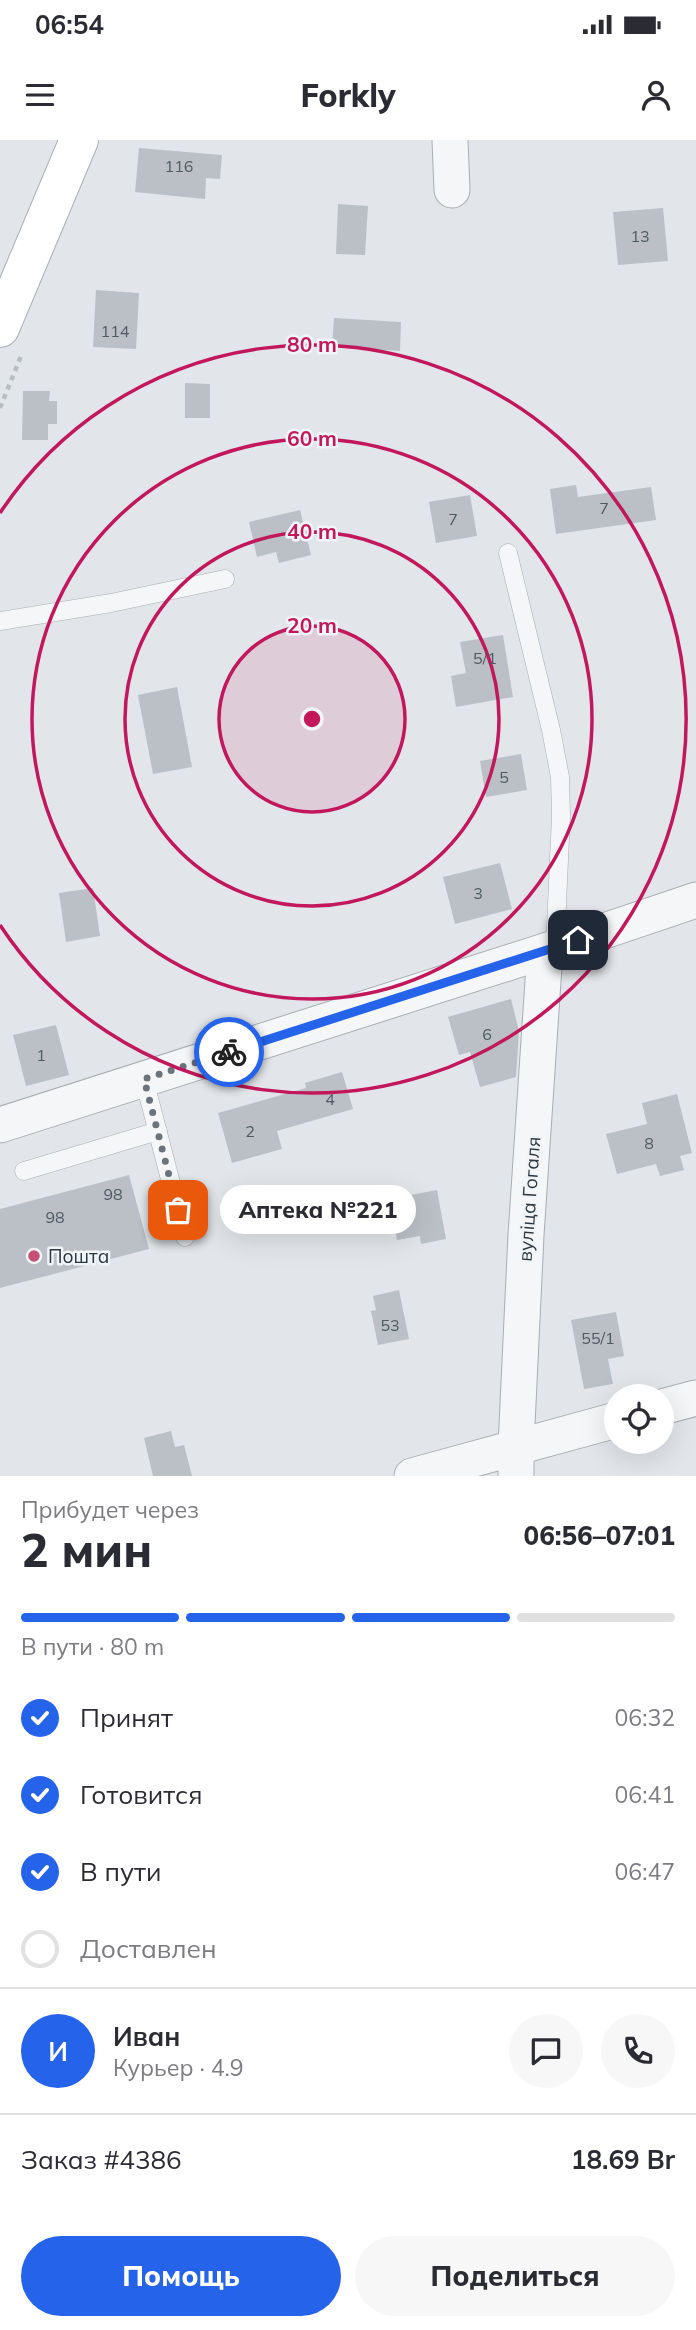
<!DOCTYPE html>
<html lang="ru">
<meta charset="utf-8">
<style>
:root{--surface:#fff;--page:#f7f7f7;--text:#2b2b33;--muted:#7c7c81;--line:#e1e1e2;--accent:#2563eb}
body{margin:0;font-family:Mulish,sans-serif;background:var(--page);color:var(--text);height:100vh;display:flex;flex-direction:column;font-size:26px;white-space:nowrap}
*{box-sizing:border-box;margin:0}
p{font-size:23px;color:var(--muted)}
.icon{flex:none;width:38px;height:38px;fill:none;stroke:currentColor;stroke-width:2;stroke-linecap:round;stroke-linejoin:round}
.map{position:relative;height:1336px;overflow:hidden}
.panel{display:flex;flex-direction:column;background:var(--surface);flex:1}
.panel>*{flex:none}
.buttons{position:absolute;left:604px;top:1244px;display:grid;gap:14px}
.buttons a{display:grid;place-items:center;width:70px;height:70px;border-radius:50%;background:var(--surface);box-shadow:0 7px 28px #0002;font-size:35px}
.pin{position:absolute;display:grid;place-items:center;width:60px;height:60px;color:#fff;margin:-30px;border-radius:14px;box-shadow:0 4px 10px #0006}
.courier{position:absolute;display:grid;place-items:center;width:70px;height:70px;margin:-35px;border:5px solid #2563eb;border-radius:50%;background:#fff;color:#222;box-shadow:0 2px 9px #0007}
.bubble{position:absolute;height:49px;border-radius:24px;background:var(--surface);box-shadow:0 7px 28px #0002;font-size:23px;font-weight:800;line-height:49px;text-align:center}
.overview em{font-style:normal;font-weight:800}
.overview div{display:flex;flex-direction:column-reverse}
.overview{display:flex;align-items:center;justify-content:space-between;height:119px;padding:0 21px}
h1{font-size:46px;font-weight:800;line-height:52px}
.bar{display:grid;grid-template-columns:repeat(4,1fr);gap:10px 7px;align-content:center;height:84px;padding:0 21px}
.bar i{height:9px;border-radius:5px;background:var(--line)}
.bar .active{background:var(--accent)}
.bar p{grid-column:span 4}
.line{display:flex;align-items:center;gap:18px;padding:0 21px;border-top:2px solid var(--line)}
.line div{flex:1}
.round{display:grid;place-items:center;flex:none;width:74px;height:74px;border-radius:37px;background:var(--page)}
ol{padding:0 21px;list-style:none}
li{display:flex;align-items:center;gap:21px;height:77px}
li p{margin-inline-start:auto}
li .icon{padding:7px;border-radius:50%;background:var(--accent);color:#fff;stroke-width:4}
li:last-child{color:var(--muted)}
li i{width:38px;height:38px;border:4px solid var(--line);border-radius:50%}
.button{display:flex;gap:14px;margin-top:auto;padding:14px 21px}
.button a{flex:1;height:80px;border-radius:42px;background:var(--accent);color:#fff;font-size:28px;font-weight:800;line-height:80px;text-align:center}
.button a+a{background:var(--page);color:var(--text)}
.status{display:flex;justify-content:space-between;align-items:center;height:49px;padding:0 35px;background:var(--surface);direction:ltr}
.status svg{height:19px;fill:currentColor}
header{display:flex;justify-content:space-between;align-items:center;height:91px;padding:0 21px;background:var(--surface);font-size:32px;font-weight:800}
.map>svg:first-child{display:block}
.building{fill:#bac0c6}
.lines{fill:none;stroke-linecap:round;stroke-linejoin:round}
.service-casing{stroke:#a7aeb4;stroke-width:19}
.minor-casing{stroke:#a7aeb4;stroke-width:37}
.secondary-casing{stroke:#a7aeb4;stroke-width:40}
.path{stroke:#b8bdc1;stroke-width:4.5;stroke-dasharray:5 5;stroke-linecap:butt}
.service{stroke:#f5f6f8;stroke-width:18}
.minor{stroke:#f5f6f8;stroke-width:35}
.secondary{stroke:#fff;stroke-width:38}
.done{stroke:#6b747c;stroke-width:7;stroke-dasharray:0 12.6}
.route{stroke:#2563eb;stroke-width:9}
.ring{fill:none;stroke:#c2185b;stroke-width:3.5}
.poi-dot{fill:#c64f75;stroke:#f2f5f7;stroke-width:2.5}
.labels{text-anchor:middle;stroke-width:5;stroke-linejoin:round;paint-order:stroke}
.number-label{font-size:16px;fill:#4f5962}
.street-label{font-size:19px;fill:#2b3741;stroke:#f2f5f7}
.poi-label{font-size:19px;fill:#2b3741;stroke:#f2f5f7;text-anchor:start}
.centre{fill:#c2185b;stroke:#f2f5f7;stroke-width:3.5}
.ring-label{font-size:21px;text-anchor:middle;font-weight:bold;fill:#c2185b;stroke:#f2f5f7;stroke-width:5;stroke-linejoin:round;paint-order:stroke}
</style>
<div class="status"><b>06:54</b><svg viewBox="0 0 49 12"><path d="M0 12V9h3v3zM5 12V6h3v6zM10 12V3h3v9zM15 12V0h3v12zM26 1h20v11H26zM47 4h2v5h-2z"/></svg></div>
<header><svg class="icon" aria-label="menu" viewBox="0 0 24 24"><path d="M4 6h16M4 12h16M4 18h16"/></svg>Forkly<svg class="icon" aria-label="person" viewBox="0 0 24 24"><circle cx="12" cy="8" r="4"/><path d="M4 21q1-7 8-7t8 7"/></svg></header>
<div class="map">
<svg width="696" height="1336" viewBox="0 0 696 1336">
<rect width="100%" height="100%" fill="#e2e6ea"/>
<g class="building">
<path d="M139,8L222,15L220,39L206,38L205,59L135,52Z"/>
<path d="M338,64L368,66L365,115L336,114Z"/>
<path d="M663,68L668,121L618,125L613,72Z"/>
<path d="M96,150L139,153L136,209L93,207Z"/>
<path d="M334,178L401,182L400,211L332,207Z"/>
<path d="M185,243L210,244V278H185Z"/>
<path d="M23,251H50L49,261H57V284H48V300H22Z"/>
<path d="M576,345L578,357L651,347L656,380L556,394L550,349Z"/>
<path d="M470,355L477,396L436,403L429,362Z"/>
<path d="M300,370L311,415L279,423L276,412L257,417L249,382Z"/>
<path d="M503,495L513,557L456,567L451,536L466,533L460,502Z"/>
<path d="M177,547L192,627L153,634L138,555Z"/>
<path d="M521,614L527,650L486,657L480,621Z"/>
<path d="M500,723L512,769L455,784L443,737Z"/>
<path d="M93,748L100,796L66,802L59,753Z"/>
<path d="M511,859L519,891L516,937L480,947L470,912L459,915L448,877Z"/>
<path d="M56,885L69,935L26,946L13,895Z"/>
<path d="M342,932L353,969L277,991L282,1009L232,1023L218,973L306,948L305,943Z"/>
<path d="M677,954L692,1013L680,1016L684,1030L660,1036L656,1024L617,1034L606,994L647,984L642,963Z"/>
<path d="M129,1035L149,1109L0,1148V1069Z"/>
<path d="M437,1050L446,1099L421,1104L420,1096L397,1100L389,1059Z"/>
<path d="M399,1150L409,1199L378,1205L371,1171L376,1170L373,1156Z"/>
<path d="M616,1172L624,1216L608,1219L613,1244L584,1249L571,1180Z"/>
<path d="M171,1291L175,1307L184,1305L192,1336H153L144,1298Z"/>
</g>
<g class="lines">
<defs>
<g id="service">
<path d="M508,413L551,590L560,637L561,676L555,808"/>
<path d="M0,481L111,463L225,439"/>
<path d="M144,939L185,1097"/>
<path d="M24,1031L158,991"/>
</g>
<g id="minor">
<path d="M450,0L452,50"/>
<path d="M0,985L545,811L696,760"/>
<path d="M662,1267L696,1258"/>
<path d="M412,1336L616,1280"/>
<path d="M516,1336V1306L526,1095L545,811"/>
</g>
<path id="secondary" d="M0,188L79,0"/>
</defs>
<use href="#service" class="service-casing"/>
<use href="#minor" class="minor-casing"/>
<use href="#secondary" class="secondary-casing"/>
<path class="path" d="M0,268L21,216"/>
<use href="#service" class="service"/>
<use href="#minor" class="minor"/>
<use href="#secondary" class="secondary"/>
</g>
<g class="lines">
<path class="done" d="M178,1070L144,939L229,912"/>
<path class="route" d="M229,912L578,800"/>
</g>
<circle cx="312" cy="579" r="93" fill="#c2185b" fill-opacity=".12"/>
<g class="ring">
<circle cx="312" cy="579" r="93"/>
<circle cx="312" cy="579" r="187"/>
<circle cx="312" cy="579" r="280"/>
<path d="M0 373A374 374 0 1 1 0 785"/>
</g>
<circle class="poi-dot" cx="34" cy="1116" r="7"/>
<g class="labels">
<g class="number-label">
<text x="179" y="32">116</text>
<text x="640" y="102">13</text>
<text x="115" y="197">114</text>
<text x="604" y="374">7</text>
<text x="453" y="385">7</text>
<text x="485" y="524">5/1</text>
<text x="504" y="643">5</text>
<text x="478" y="759">3</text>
<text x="487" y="900">6</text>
<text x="41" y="921">1</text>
<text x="330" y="965">4</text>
<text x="250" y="997">2</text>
<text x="649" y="1009">8</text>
<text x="113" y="1060">98</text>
<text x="55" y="1083">98</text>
<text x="390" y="1191">53</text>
<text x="598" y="1204">55/1</text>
</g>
<g class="street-label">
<text transform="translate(529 1059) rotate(-86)" y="7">вуліца Гогаля</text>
</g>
<g class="poi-label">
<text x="48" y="1123">Пошта</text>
</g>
</g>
<circle cx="312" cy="579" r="10" class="centre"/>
<g class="ring-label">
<text x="312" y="212">80 m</text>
<text x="312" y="306">60 m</text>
<text x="312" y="399">40 m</text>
<text x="312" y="493">20 m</text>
</g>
</svg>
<div class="buttons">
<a><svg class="icon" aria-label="locate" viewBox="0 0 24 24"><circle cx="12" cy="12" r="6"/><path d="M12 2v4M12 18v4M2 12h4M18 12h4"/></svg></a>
</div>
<div class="pin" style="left:178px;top:1070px;background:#ea580c"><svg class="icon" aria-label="bag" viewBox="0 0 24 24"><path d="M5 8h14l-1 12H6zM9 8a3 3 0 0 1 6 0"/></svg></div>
<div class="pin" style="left:578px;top:800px;background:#1f2937"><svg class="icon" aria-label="home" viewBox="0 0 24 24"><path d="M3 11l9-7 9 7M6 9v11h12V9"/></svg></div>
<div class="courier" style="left:229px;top:912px"><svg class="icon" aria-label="bike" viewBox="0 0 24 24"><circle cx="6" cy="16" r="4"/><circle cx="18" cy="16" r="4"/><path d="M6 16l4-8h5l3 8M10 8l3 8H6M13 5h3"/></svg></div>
<div class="bubble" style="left:220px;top:1045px;width:196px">Аптека №221</div>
</div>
<section class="panel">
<div class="overview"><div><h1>2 мин</h1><p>Прибудет через</p></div><em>06:56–07:01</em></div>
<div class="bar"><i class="active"></i><i class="active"></i><i class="active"></i><i></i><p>В пути · 80 m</p></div>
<ol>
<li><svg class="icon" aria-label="check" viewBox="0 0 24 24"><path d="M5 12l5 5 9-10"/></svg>Принят<p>06:32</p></li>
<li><svg class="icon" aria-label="check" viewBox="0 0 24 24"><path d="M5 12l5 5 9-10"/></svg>Готовится<p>06:41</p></li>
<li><svg class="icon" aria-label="check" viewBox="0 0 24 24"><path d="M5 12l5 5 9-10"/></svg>В пути<p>06:47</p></li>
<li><i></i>Доставлен</li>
</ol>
<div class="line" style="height:126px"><b class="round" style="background:var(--accent);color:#fff">И</b><div><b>Иван</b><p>Курьер · 4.9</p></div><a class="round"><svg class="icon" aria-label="chat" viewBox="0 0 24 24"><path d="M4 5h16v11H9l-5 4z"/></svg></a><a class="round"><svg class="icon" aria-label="phone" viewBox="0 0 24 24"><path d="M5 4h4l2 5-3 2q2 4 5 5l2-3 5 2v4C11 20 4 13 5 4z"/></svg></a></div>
<div class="line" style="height:91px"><div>Заказ #4386</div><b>18.69 Br</b></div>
<div class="button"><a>Помощь</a><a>Поделиться</a></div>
</section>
